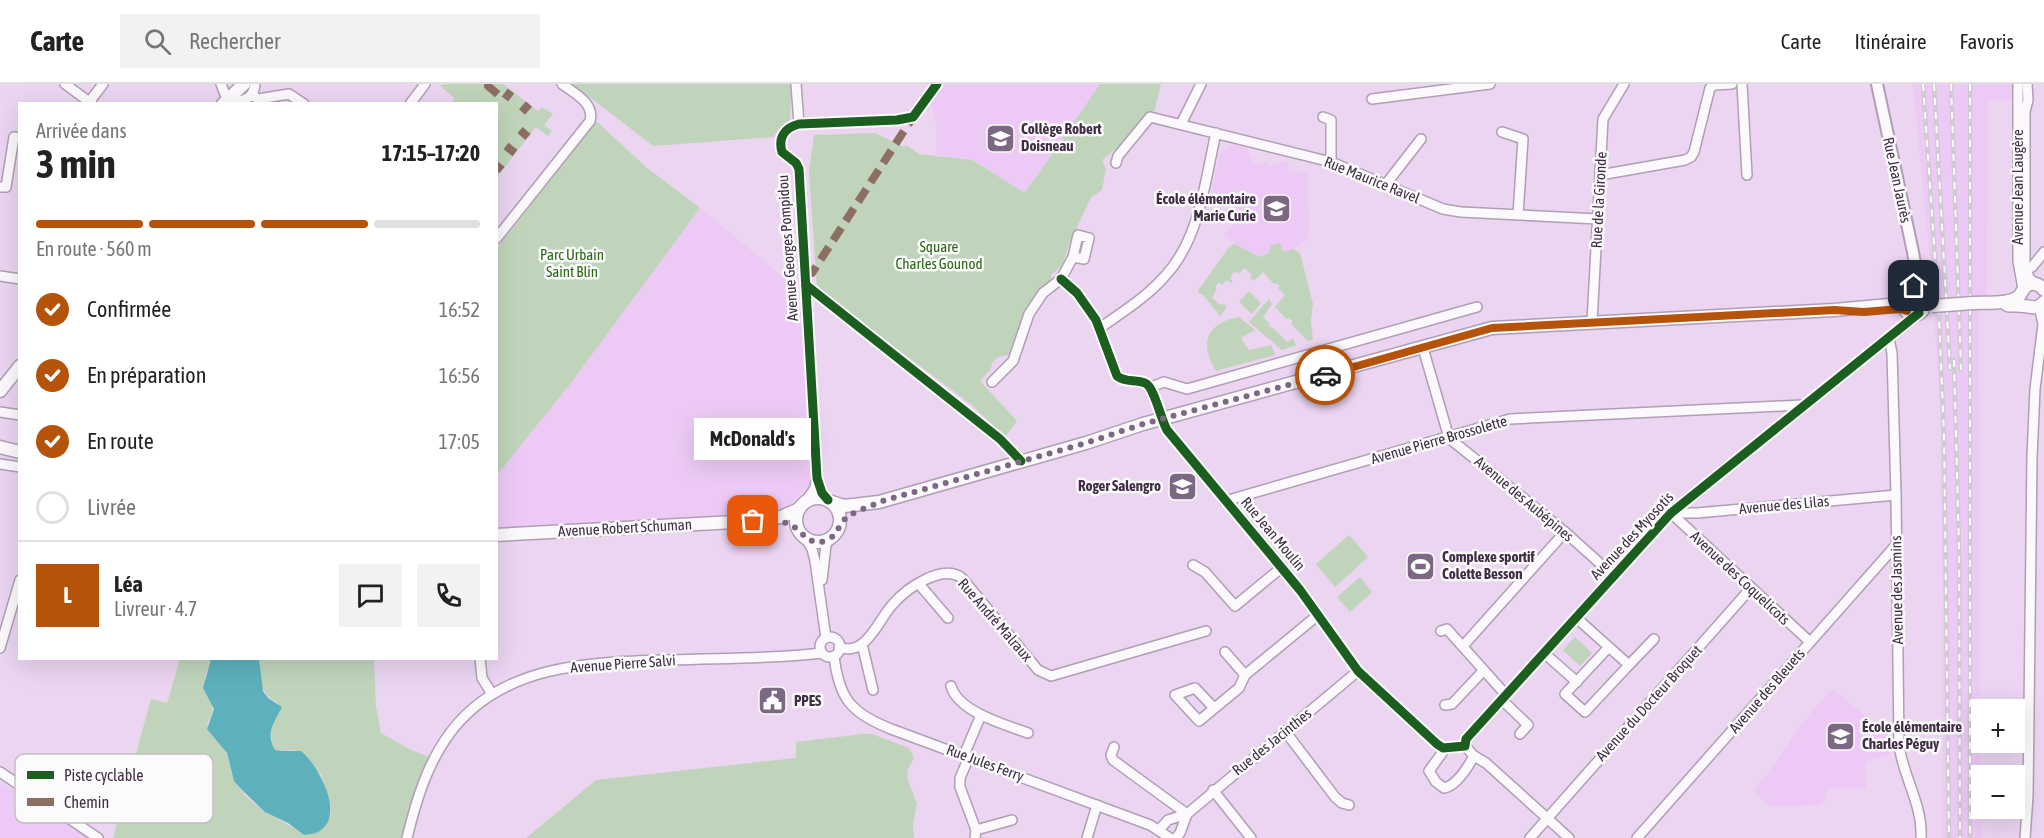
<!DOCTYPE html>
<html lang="fr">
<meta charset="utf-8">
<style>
:root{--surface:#fff;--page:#f2f2f2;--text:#222;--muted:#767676;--line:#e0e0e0;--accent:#b45309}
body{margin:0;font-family:"Asap Condensed",sans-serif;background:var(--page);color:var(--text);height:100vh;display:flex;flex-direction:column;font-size:22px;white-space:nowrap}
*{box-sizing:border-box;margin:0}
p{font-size:20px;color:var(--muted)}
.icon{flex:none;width:33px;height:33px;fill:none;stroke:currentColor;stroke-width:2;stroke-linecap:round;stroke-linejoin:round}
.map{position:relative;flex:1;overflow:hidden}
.drawer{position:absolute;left:18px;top:18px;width:480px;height:558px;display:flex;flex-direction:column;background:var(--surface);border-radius:0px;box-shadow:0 6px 24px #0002}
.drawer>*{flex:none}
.fabs{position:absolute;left:1971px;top:615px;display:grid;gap:12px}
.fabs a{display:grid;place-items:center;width:54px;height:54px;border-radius:0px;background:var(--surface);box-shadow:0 6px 24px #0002;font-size:30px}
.pin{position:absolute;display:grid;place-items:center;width:51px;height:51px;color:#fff;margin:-26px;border-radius:12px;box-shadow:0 3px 9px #0006}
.courier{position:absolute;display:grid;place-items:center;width:60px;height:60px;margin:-30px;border:4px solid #b45309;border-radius:50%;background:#fff;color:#222;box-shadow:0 2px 8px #0007}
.bubble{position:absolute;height:42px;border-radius:0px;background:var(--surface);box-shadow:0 6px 24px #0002;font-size:20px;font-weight:700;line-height:42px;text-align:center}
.overview em{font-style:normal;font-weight:700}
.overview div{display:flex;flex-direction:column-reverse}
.overview{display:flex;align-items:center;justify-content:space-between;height:102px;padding:0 18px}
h1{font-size:39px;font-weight:700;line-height:45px}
.bar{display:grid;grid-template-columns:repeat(4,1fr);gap:9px 6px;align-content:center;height:72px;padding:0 18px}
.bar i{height:8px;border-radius:4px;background:var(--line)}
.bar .on{background:var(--accent)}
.bar p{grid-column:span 4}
.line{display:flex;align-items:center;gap:15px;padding:0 18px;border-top:2px solid var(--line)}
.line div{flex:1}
.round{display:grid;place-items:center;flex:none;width:63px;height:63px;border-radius:0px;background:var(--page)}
ol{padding:0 18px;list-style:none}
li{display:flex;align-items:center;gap:18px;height:66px}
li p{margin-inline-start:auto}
li .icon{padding:6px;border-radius:50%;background:var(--accent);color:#fff;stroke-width:4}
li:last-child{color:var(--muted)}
li i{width:33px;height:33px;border:3px solid var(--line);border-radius:50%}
header{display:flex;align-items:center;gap:36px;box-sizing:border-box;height:84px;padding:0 30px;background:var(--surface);border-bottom:2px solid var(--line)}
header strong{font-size:28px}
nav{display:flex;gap:33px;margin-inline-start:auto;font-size:21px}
.search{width:420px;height:54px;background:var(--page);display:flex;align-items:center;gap:15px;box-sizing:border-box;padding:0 21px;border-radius:0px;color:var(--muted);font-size:22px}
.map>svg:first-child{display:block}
.built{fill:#eccaf5}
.green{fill:#c0d4bb}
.water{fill:#5cb1bd}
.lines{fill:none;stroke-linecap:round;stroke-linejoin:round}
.minor-casing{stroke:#b09eb5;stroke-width:12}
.tertiary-casing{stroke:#b09eb5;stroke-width:14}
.secondary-casing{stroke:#b09eb5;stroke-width:15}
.minor{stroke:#fcf9fd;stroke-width:9}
.tertiary{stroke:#fcf9fd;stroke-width:10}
.secondary{stroke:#fcf9fd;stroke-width:12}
.rail-casing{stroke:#d0cad2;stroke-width:4.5}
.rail{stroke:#fbfbfb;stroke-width:2;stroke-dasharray:7;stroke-linecap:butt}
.secondary-bridge-casing{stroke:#b09eb5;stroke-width:15;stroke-linecap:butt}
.secondary-bridge{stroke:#fcf9fd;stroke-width:12}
.quiet{stroke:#8d6e63;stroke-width:8;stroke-dasharray:15 8;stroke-linecap:butt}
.cycleway-casing{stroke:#fbfbfb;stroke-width:13}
.cycleway{stroke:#1b5e20;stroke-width:9}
.done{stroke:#7c6882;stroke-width:6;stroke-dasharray:0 10.8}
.route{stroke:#b45309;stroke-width:8}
.labels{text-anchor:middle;stroke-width:5;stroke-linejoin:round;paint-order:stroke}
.poi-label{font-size:15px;font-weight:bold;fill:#412d46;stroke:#fbfbfb;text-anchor:start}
.street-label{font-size:15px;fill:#412d46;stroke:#fbfbfb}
.park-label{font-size:15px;fill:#2b6714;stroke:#fbfbfb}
.key{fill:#fbfbfb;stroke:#c3bdc5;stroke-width:1.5}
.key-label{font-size:16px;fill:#412d46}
</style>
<header>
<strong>Carte</strong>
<div class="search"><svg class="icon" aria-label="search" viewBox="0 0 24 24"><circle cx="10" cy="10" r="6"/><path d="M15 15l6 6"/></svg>Rechercher</div>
<nav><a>Carte</a><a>Itinéraire</a><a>Favoris</a></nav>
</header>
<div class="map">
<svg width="2044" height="754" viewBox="0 0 2044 754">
<rect width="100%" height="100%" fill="#ebd5f1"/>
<g class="built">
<path d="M943,0H1100L1025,109L972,76L936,71V37L930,18Z"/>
<path d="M1913,0H2020V16L1988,17L1987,212H1979L1981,754H1943V543L1940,325L1932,197Z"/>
<path d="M1233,60L1246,64L1255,80L1267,79L1269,83L1287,77L1290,88L1308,87L1309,154L1293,165L1259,173L1235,160L1224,151L1243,127L1210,114L1220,69Z"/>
<path d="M700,124L793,201L803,233L811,400L782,428L497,445L496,391L571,299Z"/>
<path d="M1832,605L1886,648L1890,670L1865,678L1866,704L1826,705L1825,715L1821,721L1772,722L1767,720L1755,708L1757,704L1811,628Z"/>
<path d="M0,699L40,721L91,754H0Z"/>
</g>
<g class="green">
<path d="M445,0H503L538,27L542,23L553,30L544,41L552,47L548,52L536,43L497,93L496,20L451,19L455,14L440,2Z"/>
<path d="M573,0H791L790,38L773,53L653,62Z"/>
<path d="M1100,0H1161L1154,29L1148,28L1129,54L1102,76L1106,85L1102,106L1091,113L1070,158L1062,182L1052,190L1050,197L1043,204L1013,267L1009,271L998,273L992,279L991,285L980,297L1017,337L1005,353L972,321L817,205L809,88L814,51L875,49L904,63L906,61L919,70L972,76L1025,109Z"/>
<path d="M596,37L646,83L700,124L571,299L497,391V164Z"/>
<path d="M1280,159L1283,168L1293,165L1300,169L1313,220L1311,236L1313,256L1308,257L1291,240L1293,237L1288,234L1286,235L1275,223L1285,211L1278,204L1280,201L1273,199L1263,188L1254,197L1250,194L1252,191L1244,184L1240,189L1234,188L1230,194L1233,197L1231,199L1227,196L1222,201L1219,198L1215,203L1217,205L1212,214L1219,220L1226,221L1225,226L1220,232L1203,211L1197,208L1229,163L1235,160L1259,173L1268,170L1271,162Z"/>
<path d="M1249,207L1261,219L1252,230L1239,218Z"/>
<path d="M1269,215L1272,220L1263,233L1270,240L1268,242L1274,245L1287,258L1293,254L1296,261L1282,266L1249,238Z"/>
<path d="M1239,233L1255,246L1241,254L1249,266L1271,261L1275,271L1216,287C1199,260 1206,239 1239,233Z"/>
<path d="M1349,451L1368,473L1335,503L1316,480Z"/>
<path d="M1360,493L1372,508L1350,528L1337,513Z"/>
<path d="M1575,553L1592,569L1580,582L1563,566Z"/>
<path d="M180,575H211C209,582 204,591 205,598C209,617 218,622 207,640C213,654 219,656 225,666C230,676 230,688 235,697C248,723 282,735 304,751L331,731V723L322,692L295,666L282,667L275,666C266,650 275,636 278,619C258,609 261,595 259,575H374L376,623L381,649L411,666L430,673L413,712L404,754H113L151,615L167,619Z"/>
<path d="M863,650H872L909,664L914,674L907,687L908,697L917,720L913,739L914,754H526L596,696L796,674V658Z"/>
</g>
<path class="water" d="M211,575H259L263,607L268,614L282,623C274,639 265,649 275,666L282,667H301C318,681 347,732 318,748C315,750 308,750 304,751L288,739L265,728L241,705L234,697L227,669L207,645L214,625L203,604Z"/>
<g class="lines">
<defs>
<g id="minor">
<path d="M65,0L92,20"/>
<path d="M221,0L226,13L236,17C248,17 254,11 255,0"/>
<path d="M796,0L799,40"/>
<path d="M1742,0L1747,91"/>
<path d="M2018,0V177L2023,205"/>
<path d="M2027,0L2028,16L2025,28V181L2029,194L2037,200"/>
<path d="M252,11L258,15L289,10L304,20"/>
<path d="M1372,15L1490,0"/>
<path d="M90,17L103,0"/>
<path d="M410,20L425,0"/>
<path d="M1323,33L1331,36V78"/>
<path d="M1181,40L1201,0"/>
<path d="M1502,48L1523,55L1518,131"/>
<path d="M1116,79L1118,72L1150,33L1331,78L1443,125L1461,128L1598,135"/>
<path d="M1600,91L1685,76L1691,73L1694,68L1710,4L1714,1L1732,0"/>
<path d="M1386,100L1421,55"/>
<path d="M0,103H6L14,53L20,54"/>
<path d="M496,155L590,37C595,19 574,9 562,0"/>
<path d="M2026,185L2032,183L2044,168"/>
<path d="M0,192L20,195"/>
<path d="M1061,195L1077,209L1096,236L1117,292C1126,299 1135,295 1145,299C1154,302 1161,336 1167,346L1300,506L1358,587L1437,660L1443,664L1465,662"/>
<path d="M1592,238L1603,35L1624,0"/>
<path d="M1100,244C1122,228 1147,213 1165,192C1200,155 1205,96 1216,49"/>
<path d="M1889,255L1892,269L1896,411L1899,661C1903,693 1923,721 1921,754"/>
<path d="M1423,264L1449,354L1565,448L1614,492"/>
<path d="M992,298L1013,277L1029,230L1043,209L1061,195L1073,173L1078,151L1089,154L1084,175L1073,173"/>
<path d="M1151,303L1164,298L1187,305L1477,223"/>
<path d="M0,328L20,331"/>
<path d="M0,380L20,383"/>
<path d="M828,416L822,409L817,394L799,85L796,79L782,68C778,54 784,44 799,40L897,36L913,33L937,0"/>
<path d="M1225,417L1510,335L1802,321"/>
<path d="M805,418L815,404L816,397"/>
<path d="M1671,429H1697L1896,411"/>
<path d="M1671,429L1810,558"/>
<path d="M807,456L812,465L815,477L826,554"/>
<path d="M1193,481L1205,488L1235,522L1281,484"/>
<path d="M822,496L826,461L829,455"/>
<path d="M919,500L948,534"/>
<path d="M1577,533L1582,539L1629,581L1585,628L1565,610L1609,563"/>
<path d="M1441,547L1447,545L1506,611"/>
<circle cx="830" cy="563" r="10"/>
<path d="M862,560L873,606"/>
<path d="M1463,562L1565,448"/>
<path d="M0,564L20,496"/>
<path d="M839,564C848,565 854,566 862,560C875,550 882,532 893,520C906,505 942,479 962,494L1038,586L1051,592L1206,547"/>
<path d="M1225,568L1245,591"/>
<path d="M1544,569L1577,598"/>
<path d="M834,572C839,615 851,629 891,645L1150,741L1170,754"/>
<path d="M480,574L482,594L492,610"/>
<path d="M1629,581L1654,555"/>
<path d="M951,602C958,628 1006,641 1028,649"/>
<path d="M1502,616L1528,641L1520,650"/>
<path d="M1445,621L1452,620L1483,587"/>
<path d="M1214,624L1195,604L1175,611L1199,637L1239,604L1245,591L1318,531"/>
<path d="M1285,647L1335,713L1342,719L1349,721"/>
<path d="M1465,662L1466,655L1671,429L1919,229"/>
<path d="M1465,662L1474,672L1486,679L1569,754"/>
<path d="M1114,663L1111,671L1113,676L1187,730"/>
<path d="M1443,664L1442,669L1429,687L1436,698L1444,704C1456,702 1468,683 1474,672"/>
<path d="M964,671L981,631"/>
<path d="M969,673L960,694V703L976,746"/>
<path d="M0,688L98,754"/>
<path d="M1213,706L1251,754"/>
<path d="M1159,746L1168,736L1187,730L1358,587"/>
<path d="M407,754C416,717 427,680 450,649C502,579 592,578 671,576C722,574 772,575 822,569"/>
<path d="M975,754L976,746L1012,736"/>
<path d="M1087,754L1097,721"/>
<path d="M1176,754L1180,749L1187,730"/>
<path d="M1530,754L1751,504"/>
<path d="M1637,754L1897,460"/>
<path d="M2025,754L2028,712L2032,373L2035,305L2043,240L2040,227L2041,221"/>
</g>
<path id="tertiary" d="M1877,0L1913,168L1921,214"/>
<g id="secondary">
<path d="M223,20L244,0"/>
<circle cx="1914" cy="221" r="10"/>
<path d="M1973,219C1985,218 2007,221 2018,213C2023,209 2023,201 2031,200C2037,199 2041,202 2044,206"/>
<path d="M2007,221C2013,222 2019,221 2024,222C2034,223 2037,226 2044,218"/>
<path d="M0,307L20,282"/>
<path d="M0,363L20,368"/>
<circle cx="818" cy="436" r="22"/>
<path d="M832,418L844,422L879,418L1086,359L1143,340L1492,244L1834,226L1889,221L1906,216"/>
<path d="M496,451L753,437L781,433L799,425"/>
</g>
</defs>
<use href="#minor" class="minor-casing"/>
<use href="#tertiary" class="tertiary-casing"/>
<use href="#secondary" class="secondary-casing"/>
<use href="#minor" class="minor"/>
<use href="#tertiary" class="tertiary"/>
<use href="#secondary" class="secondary"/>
<defs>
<g id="rail">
<path d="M1923,0L1939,233L1944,350L1949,754"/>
<path d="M1934,0L1950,285"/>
<path d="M1951,0L1961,286"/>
<path d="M1970,0V754"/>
<path d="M1954,276L1959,465L1960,754"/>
</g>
</defs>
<use href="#rail" class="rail-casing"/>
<use href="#rail" class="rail"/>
<defs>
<path id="secondary-bridge" d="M1932,222L1973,219"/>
</defs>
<use href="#secondary-bridge" class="secondary-bridge-casing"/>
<use href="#secondary-bridge" class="secondary-bridge"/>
<g class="quiet">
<path d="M489,0L488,2L502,14"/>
<path d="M505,15L511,7"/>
<path d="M522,28L529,20"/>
<path d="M520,46L528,53"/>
<path d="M506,62L515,69"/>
<path d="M496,81L502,86"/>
<path d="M805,190L812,189L913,33"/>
</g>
<defs>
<g id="cycleway">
<path d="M1061,195L1077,209L1096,236L1117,292C1126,299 1135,295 1145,299C1154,302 1161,336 1167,346L1300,506L1358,587L1437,660L1443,664L1465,662L1466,655L1671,429L1919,229"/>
<path d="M806,201L1000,355L1021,377"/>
<path d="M828,416L822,409L817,394L799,85L796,79L782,68C778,54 784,44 799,40L897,36L913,33L937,0"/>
</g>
</defs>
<use href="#cycleway" class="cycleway-casing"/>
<use href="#cycleway" class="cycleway"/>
</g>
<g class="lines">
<path class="done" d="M753,437C763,437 776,436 786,439C802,443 807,465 827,456C837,452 838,442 845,435C853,427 868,424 879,418L1086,359L1143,340L1325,291"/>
<path class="route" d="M1325,291L1492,244L1834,226L1864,228L1900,225L1907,227L1905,219L1908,213L1915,212L1921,214L1917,192L1914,202"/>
</g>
<defs>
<symbol id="school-square" viewBox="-11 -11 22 22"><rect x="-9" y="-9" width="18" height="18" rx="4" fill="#7c6882" stroke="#fbfbfb"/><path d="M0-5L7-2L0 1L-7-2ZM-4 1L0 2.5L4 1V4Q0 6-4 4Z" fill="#fff"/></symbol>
<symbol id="stadium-square" viewBox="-11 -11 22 22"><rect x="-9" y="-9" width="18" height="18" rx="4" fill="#7c6882" stroke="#fbfbfb"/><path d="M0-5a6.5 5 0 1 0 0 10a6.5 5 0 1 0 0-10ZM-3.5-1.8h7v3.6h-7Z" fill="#fff"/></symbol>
<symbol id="civic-square" viewBox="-11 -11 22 22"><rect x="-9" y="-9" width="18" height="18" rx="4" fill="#7c6882" stroke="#fbfbfb"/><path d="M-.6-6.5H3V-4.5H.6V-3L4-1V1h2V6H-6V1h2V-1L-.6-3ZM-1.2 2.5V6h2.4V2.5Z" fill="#fff"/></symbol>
</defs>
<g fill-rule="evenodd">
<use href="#school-square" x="984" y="38" width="33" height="33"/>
<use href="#school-square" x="1260" y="108" width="33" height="33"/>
<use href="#school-square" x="1166" y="386" width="33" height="33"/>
<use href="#stadium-square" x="1404" y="466" width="33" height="33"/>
<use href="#civic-square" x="756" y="600" width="33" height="33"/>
<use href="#school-square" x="1824" y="636" width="33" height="33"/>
</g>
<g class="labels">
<g class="poi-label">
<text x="1021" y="50">Collège Robert<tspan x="1021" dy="17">Doisneau</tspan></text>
<text x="1256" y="120" text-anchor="end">École élémentaire<tspan x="1256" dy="17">Marie Curie</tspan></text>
<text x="1161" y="407" text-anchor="end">Roger Salengro</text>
<text x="1442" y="478">Complexe sportif<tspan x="1442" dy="17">Colette Besson</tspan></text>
<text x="794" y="622">PPES</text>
<text x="1862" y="648">École élémentaire<tspan x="1862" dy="17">Charles Péguy</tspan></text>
</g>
<g class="street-label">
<text transform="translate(1372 96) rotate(22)" y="5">Rue Maurice Ravel</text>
<text transform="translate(1897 96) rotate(78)" y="5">Rue Jean Jaurès</text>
<text transform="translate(2018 103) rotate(-90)" y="5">Avenue Jean Laugère</text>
<text transform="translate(1599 116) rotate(-87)" y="5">Rue de la Gironde</text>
<text transform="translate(788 164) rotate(-94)" y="5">Avenue Georges Pompidou</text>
<text transform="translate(1439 356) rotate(-16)" y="5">Avenue Pierre Brossolette</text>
<text transform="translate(1524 415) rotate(40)" y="5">Avenue des Aubépines</text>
<text transform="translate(1784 421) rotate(-5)" y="5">Avenue des Lilas</text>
<text transform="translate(625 444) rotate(-3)" y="5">Avenue Robert Schuman</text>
<text transform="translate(1273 450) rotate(50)" y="5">Rue Jean Moulin</text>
<text transform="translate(1632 452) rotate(-47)" y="5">Avenue des Myosotis</text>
<text transform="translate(1740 494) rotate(43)" y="5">Avenue des Coquelicots</text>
<text transform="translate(1897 506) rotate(-91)" y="5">Avenue des Jasmins</text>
<text transform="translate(995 536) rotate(49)" y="5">Rue André Malraux</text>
<text transform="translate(623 580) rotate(-4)" y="5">Avenue Pierre Salvi</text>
<text transform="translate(1767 607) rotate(-49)" y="5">Avenue des Bleuets</text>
<text transform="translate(1649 619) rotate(-48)" y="5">Avenue du Docteur Broquet</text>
<text transform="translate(1272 658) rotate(-39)" y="5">Rue des Jacinthes</text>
<text transform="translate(985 679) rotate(20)" y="5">Rue Jules Ferry</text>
</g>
<g class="park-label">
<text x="939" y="168">Square<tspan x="939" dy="17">Charles Gounod</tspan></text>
<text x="572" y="176">Parc Urbain<tspan x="572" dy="17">Saint Blin</tspan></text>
</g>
</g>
<rect x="15" y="670" width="198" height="69" rx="9" class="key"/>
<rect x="27" y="687" width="27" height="8" fill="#1b5e20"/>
<rect x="27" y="714" width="27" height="8" fill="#8d6e63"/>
<g class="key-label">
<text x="64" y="697">Piste cyclable</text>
<text x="64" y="724">Chemin</text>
</g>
</svg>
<div class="fabs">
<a>+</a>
<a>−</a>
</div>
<div class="pin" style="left:753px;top:437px;background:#ea580c"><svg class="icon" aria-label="bag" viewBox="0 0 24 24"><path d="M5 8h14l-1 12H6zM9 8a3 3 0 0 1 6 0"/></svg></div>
<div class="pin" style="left:1914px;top:202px;background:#1f2937"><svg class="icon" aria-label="home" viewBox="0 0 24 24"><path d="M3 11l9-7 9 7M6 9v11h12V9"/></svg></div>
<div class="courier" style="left:1325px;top:291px"><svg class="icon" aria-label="car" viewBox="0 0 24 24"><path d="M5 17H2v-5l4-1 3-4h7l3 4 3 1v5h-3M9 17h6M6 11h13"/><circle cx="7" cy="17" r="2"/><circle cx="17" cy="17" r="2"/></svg></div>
<div class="bubble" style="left:694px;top:334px;width:117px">McDonald's</div>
<section class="drawer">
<div class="overview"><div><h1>3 min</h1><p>Arrivée dans</p></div><em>17:15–17:20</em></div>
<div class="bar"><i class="on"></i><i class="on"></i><i class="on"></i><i></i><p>En route · 560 m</p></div>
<ol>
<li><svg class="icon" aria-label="check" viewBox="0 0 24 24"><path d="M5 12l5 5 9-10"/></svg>Confirmée<p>16:52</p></li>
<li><svg class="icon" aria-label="check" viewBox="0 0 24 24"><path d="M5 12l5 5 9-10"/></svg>En préparation<p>16:56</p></li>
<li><svg class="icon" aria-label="check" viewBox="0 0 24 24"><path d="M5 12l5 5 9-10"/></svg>En route<p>17:05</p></li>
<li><i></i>Livrée</li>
</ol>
<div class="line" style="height:108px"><b class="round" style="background:var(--accent);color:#fff">L</b><div><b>Léa</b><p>Livreur · 4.7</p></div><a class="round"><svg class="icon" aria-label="chat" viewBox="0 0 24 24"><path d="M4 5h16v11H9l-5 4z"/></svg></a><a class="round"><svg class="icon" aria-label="phone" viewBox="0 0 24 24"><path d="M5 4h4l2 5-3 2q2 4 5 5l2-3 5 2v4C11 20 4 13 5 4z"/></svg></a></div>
</section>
</div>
